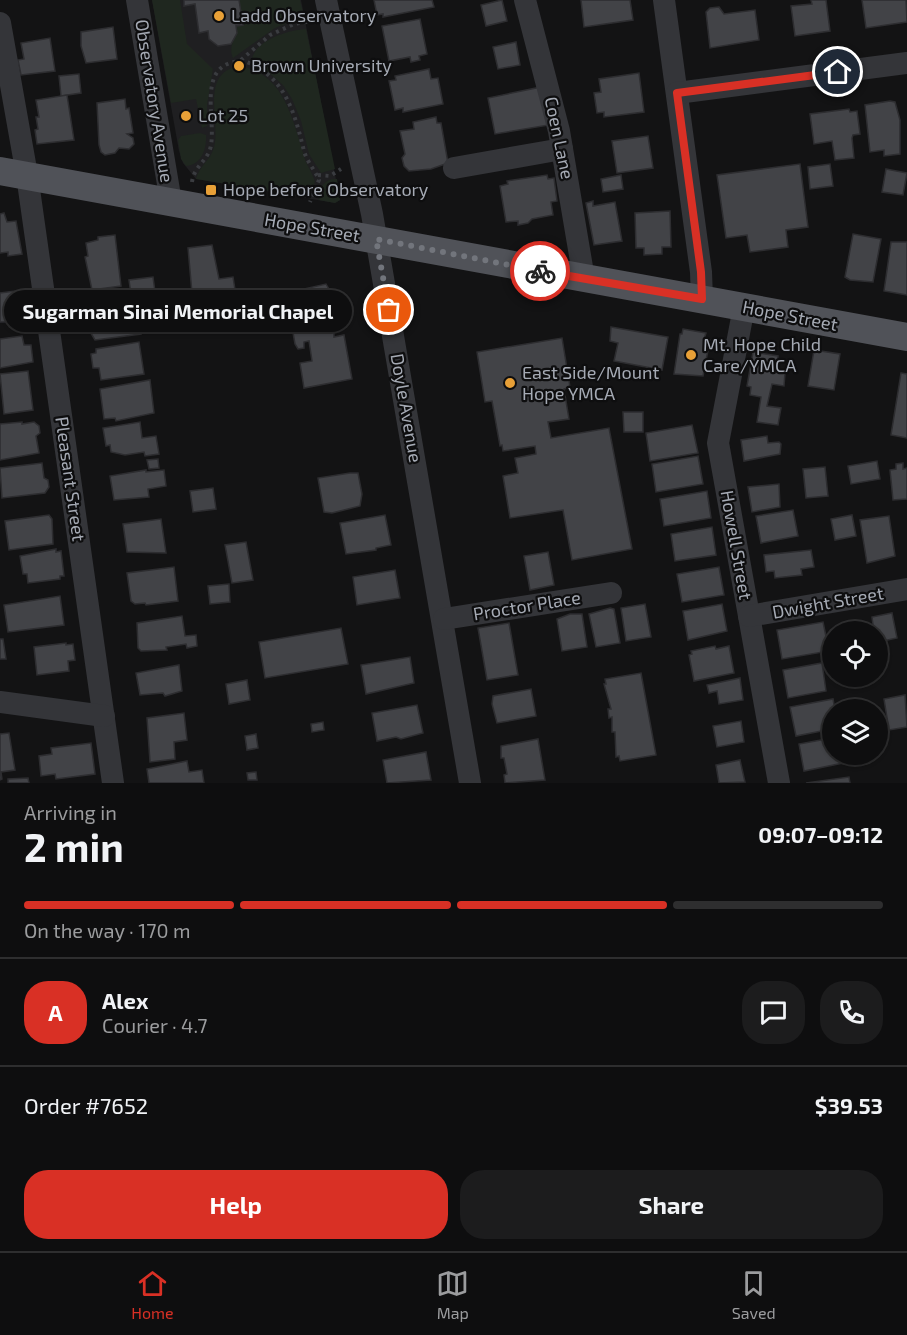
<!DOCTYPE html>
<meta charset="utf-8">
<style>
:root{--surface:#0e0e0f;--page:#1c1c1d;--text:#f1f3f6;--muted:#9b9c9e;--line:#2e2e2f;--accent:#d93025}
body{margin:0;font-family:"Exo 2",sans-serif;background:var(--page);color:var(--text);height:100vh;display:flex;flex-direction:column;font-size:22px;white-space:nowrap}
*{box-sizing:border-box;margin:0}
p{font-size:20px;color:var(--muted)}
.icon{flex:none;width:33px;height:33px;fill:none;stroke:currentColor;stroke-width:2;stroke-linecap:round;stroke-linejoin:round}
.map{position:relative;height:783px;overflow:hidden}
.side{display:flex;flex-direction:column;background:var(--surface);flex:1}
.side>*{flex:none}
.fabs{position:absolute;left:822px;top:621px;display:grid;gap:12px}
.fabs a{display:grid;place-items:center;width:66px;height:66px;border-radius:50%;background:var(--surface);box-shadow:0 2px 4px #0004,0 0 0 2px var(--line);font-size:30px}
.pin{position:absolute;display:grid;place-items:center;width:51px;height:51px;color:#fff;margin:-26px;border:3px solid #fff;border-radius:50%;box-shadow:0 2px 6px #0007}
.courier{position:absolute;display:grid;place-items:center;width:60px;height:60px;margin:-30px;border:4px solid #d93025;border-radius:50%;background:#fff;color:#222;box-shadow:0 2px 8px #0007}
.bubble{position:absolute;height:42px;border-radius:21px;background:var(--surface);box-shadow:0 2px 4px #0004,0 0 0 2px var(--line);font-size:20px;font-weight:700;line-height:42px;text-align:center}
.head em{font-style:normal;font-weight:700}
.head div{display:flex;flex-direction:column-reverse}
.head{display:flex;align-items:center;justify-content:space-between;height:102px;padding:0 24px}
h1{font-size:39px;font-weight:700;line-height:45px}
.bar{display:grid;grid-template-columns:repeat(4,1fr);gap:9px 6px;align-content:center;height:72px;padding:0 24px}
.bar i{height:8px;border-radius:4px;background:var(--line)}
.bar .on{background:var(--accent)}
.bar p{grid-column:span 4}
.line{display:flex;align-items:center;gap:15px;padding:0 24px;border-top:2px solid var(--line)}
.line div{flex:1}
.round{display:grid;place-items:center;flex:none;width:63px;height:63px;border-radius:24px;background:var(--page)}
.primary-button{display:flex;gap:12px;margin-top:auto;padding:12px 24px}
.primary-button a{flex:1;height:69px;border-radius:24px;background:var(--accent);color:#fff;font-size:24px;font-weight:700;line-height:69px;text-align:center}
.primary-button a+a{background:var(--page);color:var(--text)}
.tabs{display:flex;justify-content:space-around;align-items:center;height:84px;border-top:2px solid var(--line);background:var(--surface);font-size:16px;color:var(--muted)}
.tabs a{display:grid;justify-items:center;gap:3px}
.tabs .on{color:var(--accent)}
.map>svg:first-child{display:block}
.built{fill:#1f1f21}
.green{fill:#1f271f}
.building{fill:#424347;stroke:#2d2d30;stroke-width:1.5}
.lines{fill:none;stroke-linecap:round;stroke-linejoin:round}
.path{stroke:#3a3c40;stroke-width:4;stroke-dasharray:3 4.5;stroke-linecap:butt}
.minor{stroke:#343539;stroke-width:22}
.major{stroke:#505258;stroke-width:28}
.done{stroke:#72757c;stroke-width:6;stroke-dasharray:0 10.8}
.route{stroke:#d93025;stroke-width:8}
.poi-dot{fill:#e8a037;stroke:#0e0e0f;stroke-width:2}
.labels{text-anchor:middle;stroke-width:4.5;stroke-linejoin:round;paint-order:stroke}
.poi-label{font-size:18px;fill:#a5aab4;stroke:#0e0e0f;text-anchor:start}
.street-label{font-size:18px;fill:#a5aab4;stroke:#0e0e0f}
</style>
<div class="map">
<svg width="907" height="783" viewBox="0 0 907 783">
<rect width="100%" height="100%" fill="#131314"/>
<path class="built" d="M152,0H301L340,200L335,203L196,179L183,163L179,151Z"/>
<g class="green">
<path d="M152,0H180L187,44L213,69L207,105V126L202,128L196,99L171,103Z"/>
<path d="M239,0H300L303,12L298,19L275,28L233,58C227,45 238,38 236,26L243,25Z"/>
<path d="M306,29L335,169L321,173L309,154L301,121L292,99L283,85L252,58C258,39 289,30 306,29Z"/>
<path d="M239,66C284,72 293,121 304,156C306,165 313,173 315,182L310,194L301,196L196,179C199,166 211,160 214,147C221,121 199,73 239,66Z"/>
<path d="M200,133L206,135C207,149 201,165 186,166L181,159L178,140L181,136Z"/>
<path d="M337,179L340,200L335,203L319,200L318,193C322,185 326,178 337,179Z"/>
</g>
<g class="building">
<path d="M184,0H239L243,25L236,26L237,33L231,44L218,46L209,39L208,31L199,33L195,4L184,6Z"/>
<path d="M374,0H432L434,7L383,17V14L377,15Z"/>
<path d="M502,0L507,21L486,26L481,5Z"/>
<path d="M581,0H630L633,20L584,27Z"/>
<path d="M811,0H826L830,31L795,36L791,6L812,4Z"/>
<path d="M862,0H906L907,22L866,28Z"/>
<path d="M719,7L724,14L755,10L759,40L710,48L706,12L710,8Z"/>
<path d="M420,19L427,54L419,56L420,60L411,62L410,57L389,61L382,26Z"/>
<path d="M113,27L117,59L86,63L81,46V32Z"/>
<path d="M50,38L55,71L21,75L18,60L24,59L21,43Z"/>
<path d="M516,42L520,65L498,69L493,47Z"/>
<path d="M429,69L431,79L438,78L443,104L403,112V108L395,110L389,81L396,80L395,76Z"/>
<path d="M639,73L644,112L604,117V112L597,113L594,93L601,92L599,79Z"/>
<path d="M79,74L81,93L61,96L59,76Z"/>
<path d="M541,87L549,125L495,134L488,98Z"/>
<path d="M67,95L74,140L37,144L35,130L38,129L36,117H39L36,100Z"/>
<path d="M125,99L126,109L129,108L133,133L127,134L133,138L134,144L129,149L119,148L115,153L105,155L101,152L99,145L97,103Z"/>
<path d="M890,101L895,102L900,120V154L884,156V150L870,152L865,105Z"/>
<path d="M849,109L850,112L857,111L860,134L853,135L852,138L854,158L835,160L832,141L814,144L810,114Z"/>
<path d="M436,117L437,123H441L448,163L431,169L409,171L404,166L402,158L405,154L400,131L414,129L413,122Z"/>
<path d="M648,136L653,168L617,173L612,141Z"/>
<path d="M800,164L808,227L786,230L788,247L750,252L747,235L726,238L717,175Z"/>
<path d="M830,164L833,186L810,189L808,167Z"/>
<path d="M886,169L907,173L903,195L882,192Z"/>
<path d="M547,175L548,179L554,178L557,201L551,202L553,215L532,219L528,223L518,225V221L506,222L500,186L508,184L507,181Z"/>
<path d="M621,175L623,189L603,192L601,179Z"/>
<path d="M593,201V206L615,202L622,241L594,245L586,203Z"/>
<path d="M670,211L671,247H662V254L644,255V248H636L635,213Z"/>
<path d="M4,213L7,222L16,221L22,254L8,256V252L0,253V214Z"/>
<path d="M853,234L881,239L873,282L850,280L845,277Z"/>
<path d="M115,235L121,286L92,290L85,257L88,256L86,243L98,240V237Z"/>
<path d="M891,242H907V295L884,291Z"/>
<path d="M212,245L219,279L233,277L236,296L219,298L218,290L192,293L188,248Z"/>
<path d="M153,277L156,299L132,302L129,280Z"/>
<path d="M326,284L330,291L327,296L331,319L339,320L340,325L334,330V337L344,335L352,379L304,388L300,363L312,361L309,341L304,342V348L298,349L295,344L286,293Z"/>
<path d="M15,291L19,322H0V293Z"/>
<path d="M136,304L141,334L95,340L89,330L87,314L91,313L90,310Z"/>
<path d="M611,327L668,337L662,370L614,361L618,343L610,341Z"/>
<path d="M683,329L706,333L704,339L710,340L703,376L674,374L680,334H682Z"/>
<path d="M22,336L24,345H31L33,362L0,368V339Z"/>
<path d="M562,338L570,387L564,389L569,419L548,422L551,438L609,428L632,549L572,560L563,510L510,518L503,476L518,473L515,458L536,454L535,446L503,451L502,445L500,446L492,401L485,402L477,352Z"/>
<path d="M139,342L144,374L101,380L99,368H93L91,354L96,353V349Z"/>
<path d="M814,350L840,354L834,390L808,386Z"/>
<path d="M753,352L778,356L776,371L785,373L784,386L772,384L767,406L781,408L778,425L757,422L761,397L750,395L751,387L747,386Z"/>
<path d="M28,371L33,410L4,414L0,374Z"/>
<path d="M901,373L907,374V438L891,435Z"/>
<path d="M150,380L154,413L116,421L115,418L104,419L100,389Z"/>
<path d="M623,412H643V432H624Z"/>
<path d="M22,422V424L34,422L39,426L40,433L36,436L39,453L0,460V424Z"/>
<path d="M140,422L142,438L156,436L159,454L145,456L144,452L125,455L111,452L110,445L106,446L103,428Z"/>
<path d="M692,425L698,453L650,461L646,433Z"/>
<path d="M767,436L768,443L779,442L781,444L780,454L744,461L741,440Z"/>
<path d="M698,456L703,484L656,492L652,464Z"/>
<path d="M158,459L159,468L149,469L147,460Z"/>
<path d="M877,461L880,479L851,484L848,466Z"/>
<path d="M42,463L44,478L48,480L49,487L45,493L2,498L0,468Z"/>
<path d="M903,463V469L907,468V499L893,500L890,470L896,469V464Z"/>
<path d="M825,467L828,496L806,498L803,469Z"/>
<path d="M146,470V472L164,470L166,486L148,489L149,497L114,500L110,476Z"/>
<path d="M350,473H358L362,494L360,506L332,513L324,512L318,478Z"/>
<path d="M779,484L780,507L752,512L748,487Z"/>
<path d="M213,488L216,509L193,512L190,491Z"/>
<path d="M707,491L711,518L664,526L660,499Z"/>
<path d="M793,510L798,536L761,543L756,516Z"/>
<path d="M49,515L52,519L53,544L9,550L5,521Z"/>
<path d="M385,515L391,545L376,548V550L346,554L340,523Z"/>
<path d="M852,515L856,536L835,540L831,519Z"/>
<path d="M889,516L895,556L867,563L860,520Z"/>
<path d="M161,519L166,553L127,552L123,524Z"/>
<path d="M712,527L716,555L675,561L671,534Z"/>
<path d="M246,542L253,580L232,583L225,545Z"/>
<path d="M56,549V552L61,551L64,576H60V579L28,583L27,574H23L20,556Z"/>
<path d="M811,550L814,567L801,569L802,575L775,578L774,571L766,572L764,555Z"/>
<path d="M548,552L554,585L530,590L524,556Z"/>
<path d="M174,567L178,601L146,605L145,603L135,604L131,601L127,573Z"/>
<path d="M719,567L724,595L682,602L677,574Z"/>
<path d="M395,570L400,598L357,605L353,577Z"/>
<path d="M229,584L230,602L210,604L208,586Z"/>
<path d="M60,596L64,625L8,632L4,605Z"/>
<path d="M645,604L651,637L626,641L621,608Z"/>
<path d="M722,604L727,631L688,640L683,611Z"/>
<path d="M610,608L614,609L620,643L596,647L589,614Z"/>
<path d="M892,613L897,638L878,642V632H874L872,617Z"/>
<path d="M570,614H582L587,647L562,651L557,619Z"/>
<path d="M182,616L185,636L196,635L197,646L187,648L186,644L166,647L167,650L141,651L138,648L137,623Z"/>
<path d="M823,622L829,651L782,659L777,630Z"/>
<path d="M509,623L518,675L487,680L478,628Z"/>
<path d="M341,628L348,664L265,678L259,642Z"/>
<path d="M0,639H3L6,659H0Z"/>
<path d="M66,643V645L73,644L75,660L68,661L69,671L37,675L34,647Z"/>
<path d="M715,646L716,649L729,646L734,673L694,681L689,655L692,654L691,651Z"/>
<path d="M410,657L414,683L366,694L361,665Z"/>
<path d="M822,663L826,691L788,698L783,670Z"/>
<path d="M179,665L182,691L165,696L163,693L140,695L136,673Z"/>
<path d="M641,673L656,755L620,761L619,756L616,757L615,732H612V717L609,718L608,709H611L604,684H606L605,679Z"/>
<path d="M740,678L743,700L719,704L717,691L709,693L707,685Z"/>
<path d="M247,680L250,700L229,704L226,684Z"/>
<path d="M531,689L536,716L497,723L492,704L493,696Z"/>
<path d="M905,695L907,727L889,730L884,699Z"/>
<path d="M833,699L835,710H832V729L796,736L790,707Z"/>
<path d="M417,705L423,733L401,739L396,737L377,741L372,713Z"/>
<path d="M184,713L187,740L174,742L175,759L150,762L147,718Z"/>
<path d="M741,721L744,742L717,747L713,726Z"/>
<path d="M323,722L324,730L312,732L311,724Z"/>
<path d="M9,733L15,770L1,772L2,779L0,780V734Z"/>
<path d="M256,734L258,748L247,750L245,736Z"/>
<path d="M832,738V754H852L853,761L804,771L799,744Z"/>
<path d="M538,739L545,780L505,783L504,775L507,774L504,758H501V746Z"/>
<path d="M91,743L95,774L56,779L55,774L41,776L39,756L52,754L51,748Z"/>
<path d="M426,752L431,780L387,783L383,760Z"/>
<path d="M740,760L745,782L719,783L716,765Z"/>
<path d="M187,761L189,772L202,770L204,783H149L147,769Z"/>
<path d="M256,772L257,780H248L247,773Z"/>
<path d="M849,777L850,783H806Z"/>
<path d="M28,778L29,783H8V779Z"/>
</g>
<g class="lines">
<g class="path">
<path d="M241,60L270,35L294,24L311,21"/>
<path d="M318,175L330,176L341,169"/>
<path d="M192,182C194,166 209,160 211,145C216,116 195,61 244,61C285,75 295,114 304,151C307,162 315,170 319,180L310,202"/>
</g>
<g class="minor">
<path d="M137,0L171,202"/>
<path d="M326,0L372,214L470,783"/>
<path d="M525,0L559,131L584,279"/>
<path d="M664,0L701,272L702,299"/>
<path d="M0,23L27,175L113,783"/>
<path d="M677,93L907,63"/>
<path d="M454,168L562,149"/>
<path d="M744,307L718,443L779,783"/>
<path d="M749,616L907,589"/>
<path d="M444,619L611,593"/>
<path d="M0,702L104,716"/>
</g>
<path class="major" d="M0,171L907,337"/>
</g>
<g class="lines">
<path class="done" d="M389,310L376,239L540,271"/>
<path class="route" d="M540,271L702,299L701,272L677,93L838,72"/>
</g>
<g class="poi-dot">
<circle cx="219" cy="16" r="6"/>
<circle cx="239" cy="66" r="6"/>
<circle cx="186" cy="116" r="6"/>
<rect x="205" y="184" width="12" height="12" rx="3"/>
<circle cx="691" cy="355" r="6"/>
<circle cx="510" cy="383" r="6"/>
</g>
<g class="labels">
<g class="poi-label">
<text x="231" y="22">Ladd Observatory</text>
<text x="251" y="72">Brown University</text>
<text x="198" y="122">Lot 25</text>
<text x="223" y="196">Hope before Observatory</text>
<text x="703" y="351">Mt. Hope Child<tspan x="703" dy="21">Care/YMCA</tspan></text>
<text x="522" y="379">East Side/Mount<tspan x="522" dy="21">Hope YMCA</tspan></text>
</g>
<g class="street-label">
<text transform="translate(154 101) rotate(81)" y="6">Observatory Avenue</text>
<text transform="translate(559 138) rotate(78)" y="6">Coen Lane</text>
<text transform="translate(312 228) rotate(10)" y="6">Hope Street</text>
<text transform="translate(790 316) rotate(11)" y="6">Hope Street</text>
<text transform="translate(406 408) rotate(80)" y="6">Doyle Avenue</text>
<text transform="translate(70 479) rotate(82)" y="6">Pleasant Street</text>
<text transform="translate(736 545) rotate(80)" y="6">Howell Street</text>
<text transform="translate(828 603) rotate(-10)" y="6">Dwight Street</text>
<text transform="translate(527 606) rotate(-9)" y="6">Proctor Place</text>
</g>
</g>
</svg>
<div class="fabs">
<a><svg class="icon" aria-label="locate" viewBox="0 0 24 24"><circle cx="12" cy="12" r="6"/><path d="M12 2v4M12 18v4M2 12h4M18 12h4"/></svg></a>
<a><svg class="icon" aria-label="layers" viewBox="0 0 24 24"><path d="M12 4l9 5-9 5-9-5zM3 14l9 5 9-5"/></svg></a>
</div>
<div class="pin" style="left:389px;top:310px;background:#ea580c"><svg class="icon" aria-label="bag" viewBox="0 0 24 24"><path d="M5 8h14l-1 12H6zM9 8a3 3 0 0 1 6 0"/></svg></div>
<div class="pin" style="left:838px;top:72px;background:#1f2937"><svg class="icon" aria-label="home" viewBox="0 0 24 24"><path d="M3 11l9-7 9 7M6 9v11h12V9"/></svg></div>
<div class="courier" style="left:540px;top:271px"><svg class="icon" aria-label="bike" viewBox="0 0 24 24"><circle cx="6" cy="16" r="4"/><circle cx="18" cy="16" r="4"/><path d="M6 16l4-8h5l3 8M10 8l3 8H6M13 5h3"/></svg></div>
<div class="bubble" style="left:4px;top:290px;width:348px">Sugarman Sinai Memorial Chapel</div>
</div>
<section class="side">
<div class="head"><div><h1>2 min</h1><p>Arriving in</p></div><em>09:07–09:12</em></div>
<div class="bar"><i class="on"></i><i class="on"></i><i class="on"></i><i></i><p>On the way · 170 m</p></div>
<div class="line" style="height:108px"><b class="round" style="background:var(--accent);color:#fff">A</b><div><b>Alex</b><p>Courier · 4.7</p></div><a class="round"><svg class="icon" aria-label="chat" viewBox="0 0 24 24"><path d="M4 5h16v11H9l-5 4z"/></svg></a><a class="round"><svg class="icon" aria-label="phone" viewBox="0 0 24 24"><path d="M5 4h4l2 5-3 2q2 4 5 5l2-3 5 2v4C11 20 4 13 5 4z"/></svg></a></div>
<div class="line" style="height:78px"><div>Order #7652</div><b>$39.53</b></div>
<div class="primary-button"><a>Help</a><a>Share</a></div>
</section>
<nav class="tabs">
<a class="on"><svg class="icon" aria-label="home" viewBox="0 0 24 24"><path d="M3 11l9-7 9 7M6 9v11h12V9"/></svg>Home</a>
<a><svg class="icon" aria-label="map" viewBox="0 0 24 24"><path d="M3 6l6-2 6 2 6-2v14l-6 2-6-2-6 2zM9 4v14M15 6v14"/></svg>Map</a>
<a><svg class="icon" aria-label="saved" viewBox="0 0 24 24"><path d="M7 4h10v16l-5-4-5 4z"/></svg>Saved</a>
</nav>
